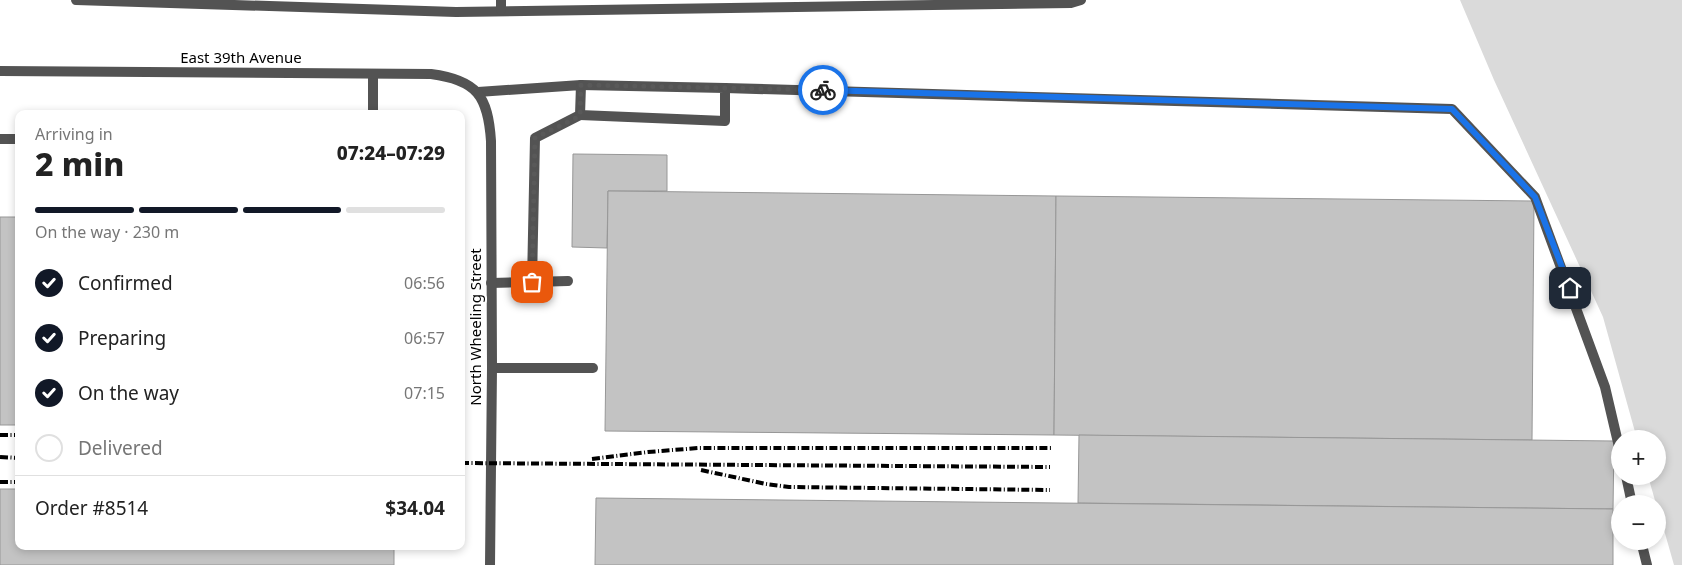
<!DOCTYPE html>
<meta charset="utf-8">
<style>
:root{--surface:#fff;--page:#f2f2f2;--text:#222;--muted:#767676;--line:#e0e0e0;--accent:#111827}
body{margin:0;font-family:"Noto Sans",sans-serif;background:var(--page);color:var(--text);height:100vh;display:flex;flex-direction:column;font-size:19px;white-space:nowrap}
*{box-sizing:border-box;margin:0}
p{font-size:16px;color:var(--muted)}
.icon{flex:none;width:28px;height:28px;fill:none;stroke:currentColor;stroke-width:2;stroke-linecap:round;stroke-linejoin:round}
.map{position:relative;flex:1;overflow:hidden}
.details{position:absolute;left:15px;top:110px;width:450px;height:440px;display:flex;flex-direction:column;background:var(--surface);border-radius:10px;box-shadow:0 2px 8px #0003}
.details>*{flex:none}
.controls{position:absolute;left:1611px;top:430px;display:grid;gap:10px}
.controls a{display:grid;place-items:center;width:55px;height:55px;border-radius:50%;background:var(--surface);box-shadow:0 2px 8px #0003;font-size:25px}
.pin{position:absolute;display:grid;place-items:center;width:42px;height:42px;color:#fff;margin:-21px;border-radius:10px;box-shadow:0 2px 8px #0006}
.courier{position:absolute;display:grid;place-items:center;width:50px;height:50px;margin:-25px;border:4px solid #1a73e8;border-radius:50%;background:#fff;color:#222;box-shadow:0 1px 6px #0007}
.head em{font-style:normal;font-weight:800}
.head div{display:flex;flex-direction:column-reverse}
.head{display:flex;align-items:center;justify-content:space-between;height:85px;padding:0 20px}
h1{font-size:32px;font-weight:800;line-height:38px}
.bar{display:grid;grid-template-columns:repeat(4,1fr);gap:8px 5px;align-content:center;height:60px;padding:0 20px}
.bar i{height:6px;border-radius:4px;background:var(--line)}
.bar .active{background:var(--accent)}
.bar p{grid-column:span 4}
.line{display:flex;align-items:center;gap:12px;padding:0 20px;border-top:1px solid var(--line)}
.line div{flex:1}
ol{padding:0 20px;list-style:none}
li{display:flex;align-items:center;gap:15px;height:55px}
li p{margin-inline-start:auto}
li .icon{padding:5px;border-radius:50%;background:var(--accent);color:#fff;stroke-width:4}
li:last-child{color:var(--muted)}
li i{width:28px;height:28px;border:2px solid var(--line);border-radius:50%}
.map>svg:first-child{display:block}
.green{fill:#dadada}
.building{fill:#c3c3c3;stroke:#979797}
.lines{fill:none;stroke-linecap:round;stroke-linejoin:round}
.lane{stroke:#535353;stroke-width:10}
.street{stroke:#535353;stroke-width:10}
.rail{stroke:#000;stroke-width:4;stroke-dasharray:8 2.5 1 2.5;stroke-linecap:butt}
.done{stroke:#595959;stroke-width:5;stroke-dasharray:0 9}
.route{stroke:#1a73e8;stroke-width:6}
.labels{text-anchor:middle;stroke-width:4;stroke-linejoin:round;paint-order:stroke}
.street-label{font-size:15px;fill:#000;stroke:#fff}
</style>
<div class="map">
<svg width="1682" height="565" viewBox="0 0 1682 565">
<rect width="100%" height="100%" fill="#fff"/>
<path class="green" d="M1460,0H1682V565H1674L1658,509V504H1656L1648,476H1658V439H1637L1603,317L1494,80Z"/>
<g class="building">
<path d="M573,154L667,155V191H608L607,248L572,247Z"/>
<path d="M608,191L1056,196L1054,435L605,431Z"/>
<path d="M1056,196L1534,201L1532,440L1054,435Z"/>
<rect x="0" y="217" width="19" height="208"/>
<path d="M1079,435L1614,441L1613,509L1078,503Z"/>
<path d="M0,489H19V546H394V565H0Z"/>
<path d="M596,498L1613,509V565H595Z"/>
</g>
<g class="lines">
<g class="lane">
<path d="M76,0L456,12L1071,3L1081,0"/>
<path d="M501,0V10"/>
<path d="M725,88L1452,109L1535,197L1605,387L1620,451"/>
<path d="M478,92L581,85L580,115L535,138L532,282L491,283"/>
<path d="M373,114V74"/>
<path d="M580,115L725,121V88L581,85"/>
<path d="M0,139H19"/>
<path d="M532,282L568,281"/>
<path d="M492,368H593"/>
<path d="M1626,476L1632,504"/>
<path d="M1641,541L1647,565"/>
</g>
<path class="street" d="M0,71L431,74C477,80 488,96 491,141L492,368L490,565"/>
<g class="rail">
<path d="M0,435H19"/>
<path d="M0,457L19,458"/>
<path d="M592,459L648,452L698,448H1051"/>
<path d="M461,463L1050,467"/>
<path d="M701,470L766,484L789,487L1050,490"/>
<path d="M0,482H19"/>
</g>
</g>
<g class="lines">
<path class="done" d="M532,282L535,138L580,116L581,85L823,90"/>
<path class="route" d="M823,90L1452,109L1535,197L1570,288"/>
</g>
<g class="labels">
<g class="street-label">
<text x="241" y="63">East 39th Avenue</text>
<text transform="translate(476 327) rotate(-90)" y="5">North Wheeling Street</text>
</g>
</g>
</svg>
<div class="controls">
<a>+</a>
<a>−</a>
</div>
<div class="pin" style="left:532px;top:282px;background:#ea580c"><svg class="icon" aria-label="bag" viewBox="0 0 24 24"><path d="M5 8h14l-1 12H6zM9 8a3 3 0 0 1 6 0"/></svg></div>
<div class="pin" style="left:1570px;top:288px;background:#1f2937"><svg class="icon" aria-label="home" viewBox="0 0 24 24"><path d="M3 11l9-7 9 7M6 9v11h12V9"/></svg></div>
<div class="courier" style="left:823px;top:90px"><svg class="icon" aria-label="bike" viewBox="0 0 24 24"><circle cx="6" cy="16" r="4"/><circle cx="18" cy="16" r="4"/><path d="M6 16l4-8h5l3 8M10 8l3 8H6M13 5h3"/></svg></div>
<section class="details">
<div class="head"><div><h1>2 min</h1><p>Arriving in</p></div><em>07:24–07:29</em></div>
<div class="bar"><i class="active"></i><i class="active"></i><i class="active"></i><i></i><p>On the way · 230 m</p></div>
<ol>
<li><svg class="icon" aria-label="check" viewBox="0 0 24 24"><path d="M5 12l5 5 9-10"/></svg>Confirmed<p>06:56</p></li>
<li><svg class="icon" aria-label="check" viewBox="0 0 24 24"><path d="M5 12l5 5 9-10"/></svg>Preparing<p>06:57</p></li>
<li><svg class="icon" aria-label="check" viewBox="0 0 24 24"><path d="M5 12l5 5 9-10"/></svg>On the way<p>07:15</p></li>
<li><i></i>Delivered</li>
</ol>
<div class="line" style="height:65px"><div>Order #8514</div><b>$34.04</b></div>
</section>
</div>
